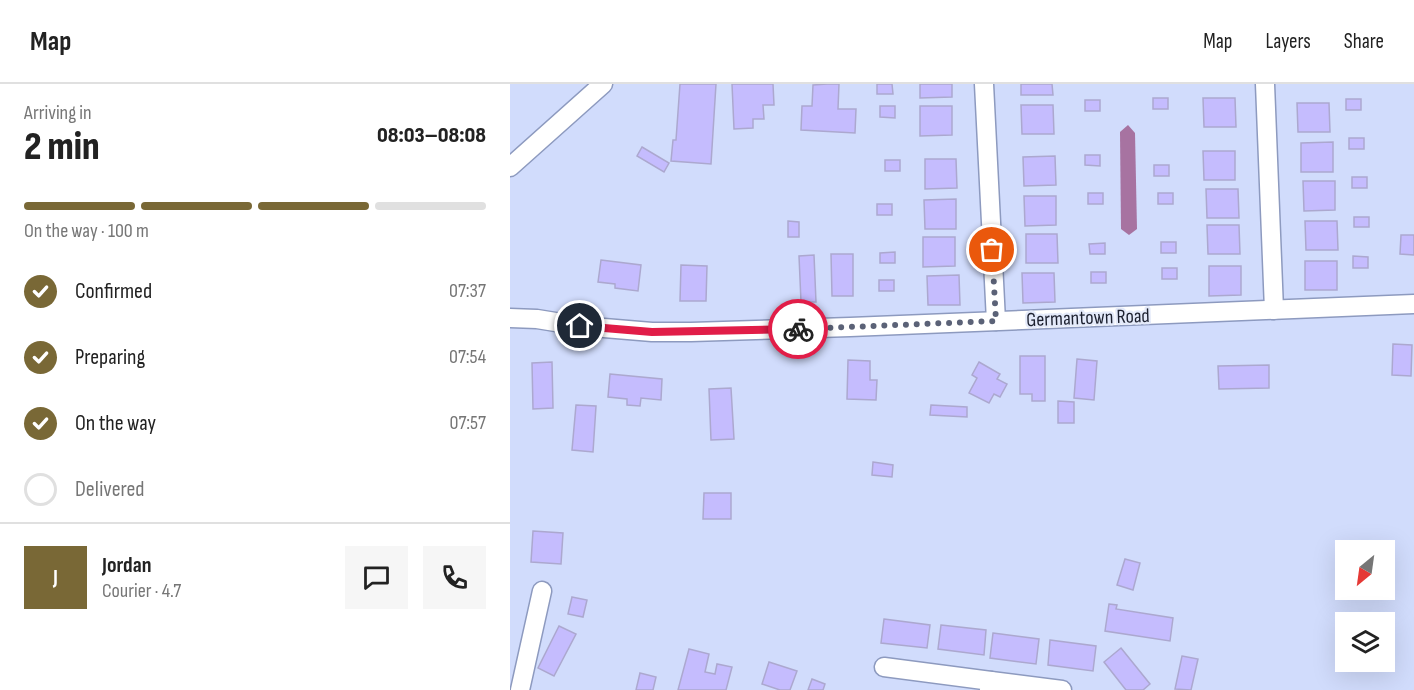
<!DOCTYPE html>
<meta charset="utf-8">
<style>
:root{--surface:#fff;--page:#f6f6f6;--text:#222;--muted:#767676;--line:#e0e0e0;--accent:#796836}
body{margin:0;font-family:"Sofia Sans Condensed",sans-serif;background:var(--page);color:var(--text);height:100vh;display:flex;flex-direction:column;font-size:22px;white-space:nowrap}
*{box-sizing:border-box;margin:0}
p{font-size:20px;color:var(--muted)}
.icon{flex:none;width:33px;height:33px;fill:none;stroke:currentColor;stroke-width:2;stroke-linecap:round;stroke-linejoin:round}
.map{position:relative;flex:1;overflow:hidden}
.drawer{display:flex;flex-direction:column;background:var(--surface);width:510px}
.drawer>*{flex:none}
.needle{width:39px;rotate:209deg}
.fabs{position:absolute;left:825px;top:456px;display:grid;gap:12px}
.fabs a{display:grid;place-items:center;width:60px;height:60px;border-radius:0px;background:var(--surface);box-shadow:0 6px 24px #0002;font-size:30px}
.pin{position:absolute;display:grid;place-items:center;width:51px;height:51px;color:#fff;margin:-26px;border:3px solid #fff;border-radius:50%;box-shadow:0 2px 6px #0007}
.courier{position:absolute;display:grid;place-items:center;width:60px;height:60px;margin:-30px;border:4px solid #e11d48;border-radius:50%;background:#fff;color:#222;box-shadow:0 2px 8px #0007}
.headline em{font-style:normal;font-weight:800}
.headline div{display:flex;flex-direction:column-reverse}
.headline{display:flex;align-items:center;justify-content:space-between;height:102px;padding:0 24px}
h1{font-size:39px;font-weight:800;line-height:45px}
.bar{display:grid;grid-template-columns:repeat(4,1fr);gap:9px 6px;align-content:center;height:72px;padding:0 24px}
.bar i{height:8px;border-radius:4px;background:var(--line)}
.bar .current{background:var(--accent)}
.bar p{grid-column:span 4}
.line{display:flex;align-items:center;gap:15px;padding:0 24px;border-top:2px solid var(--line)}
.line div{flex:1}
.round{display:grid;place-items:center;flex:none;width:63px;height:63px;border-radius:0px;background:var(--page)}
ol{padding:0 24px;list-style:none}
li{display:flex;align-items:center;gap:18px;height:66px}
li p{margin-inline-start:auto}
li .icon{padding:6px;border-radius:50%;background:var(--accent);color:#fff;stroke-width:4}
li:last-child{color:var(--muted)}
li i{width:33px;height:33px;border:3px solid var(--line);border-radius:50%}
header{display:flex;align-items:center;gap:36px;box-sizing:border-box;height:84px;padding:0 30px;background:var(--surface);border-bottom:2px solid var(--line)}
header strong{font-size:28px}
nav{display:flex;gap:33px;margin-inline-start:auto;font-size:21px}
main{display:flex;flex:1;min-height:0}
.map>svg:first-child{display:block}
.water{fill:#a773a1}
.building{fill:#c5bcfe;stroke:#aca8cf;stroke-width:1.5}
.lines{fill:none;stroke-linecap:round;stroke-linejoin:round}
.minor-casing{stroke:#8d9abf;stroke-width:21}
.minor{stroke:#fff;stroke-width:18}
.done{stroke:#5b6277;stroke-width:6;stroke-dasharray:0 10.8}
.route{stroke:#e11d48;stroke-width:8}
.labels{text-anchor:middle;stroke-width:4.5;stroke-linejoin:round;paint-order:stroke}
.street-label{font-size:20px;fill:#1c202f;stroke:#e4eafa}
</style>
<header>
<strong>Map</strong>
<nav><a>Map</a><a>Layers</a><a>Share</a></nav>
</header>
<main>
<section class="drawer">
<div class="headline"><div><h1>2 min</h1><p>Arriving in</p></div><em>08:03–08:08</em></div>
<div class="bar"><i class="current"></i><i class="current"></i><i class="current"></i><i></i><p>On the way · 100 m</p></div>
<ol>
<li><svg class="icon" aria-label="check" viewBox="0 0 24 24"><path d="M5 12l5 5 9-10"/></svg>Confirmed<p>07:37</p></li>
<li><svg class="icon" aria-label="check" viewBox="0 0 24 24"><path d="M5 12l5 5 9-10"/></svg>Preparing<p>07:54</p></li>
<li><svg class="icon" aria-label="check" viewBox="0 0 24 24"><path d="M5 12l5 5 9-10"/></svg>On the way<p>07:57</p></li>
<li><i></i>Delivered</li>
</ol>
<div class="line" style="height:108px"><b class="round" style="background:var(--accent);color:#fff">J</b><div><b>Jordan</b><p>Courier · 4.7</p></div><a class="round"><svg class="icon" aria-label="chat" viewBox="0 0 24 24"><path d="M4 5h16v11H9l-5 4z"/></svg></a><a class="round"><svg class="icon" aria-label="phone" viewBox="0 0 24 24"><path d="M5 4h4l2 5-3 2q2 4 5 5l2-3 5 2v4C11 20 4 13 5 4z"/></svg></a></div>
</section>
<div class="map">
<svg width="904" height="606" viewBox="0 0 904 606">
<rect width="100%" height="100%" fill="#d1dcfc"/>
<path class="water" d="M618,41L625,49L627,145L619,151L611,145L610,48Z"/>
<g class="building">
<path d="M170,0H206L201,80L161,77L163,56H166Z"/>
<path d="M222,0H263L264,21H253L254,35H243V44L224,45Z"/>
<path d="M317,0H329L328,25H346L345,49L291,46L292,22H302L303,1Z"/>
<path d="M367,0H382L383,10H367Z"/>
<path d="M410,0H442V13L410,14Z"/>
<path d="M511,0H542L543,11H511Z"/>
<rect x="643" y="14" width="15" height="11"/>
<path d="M693,14H725L726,43H694Z"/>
<rect x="836" y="15" width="15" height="11"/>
<rect x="575" y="16" width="15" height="11"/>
<path d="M787,19H819L820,48H788Z"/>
<path d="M511,21H543L544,50H512Z"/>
<path d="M370,22H385V34L370,33Z"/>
<path d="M410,22H442V51L410,52Z"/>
<rect x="839" y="54" width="15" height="11"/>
<path d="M823,58V88H791V59Z"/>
<path d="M132,63L159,79L154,88L127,72Z"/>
<path d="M693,67H725V96H694Z"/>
<path d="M575,71H590V82L575,81Z"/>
<path d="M545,72L546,101L514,102L513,73Z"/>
<path d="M415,75H446L447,104L415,105Z"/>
<rect x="375" y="76" width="15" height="11"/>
<rect x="644" y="81" width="15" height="11"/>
<rect x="842" y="93" width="15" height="11"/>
<path d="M793,97H825V126L794,127Z"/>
<path d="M696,105H728L729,134H697Z"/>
<rect x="578" y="109" width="15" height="11"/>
<rect x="648" y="109" width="15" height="11"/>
<path d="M514,112H546V141L515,142Z"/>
<path d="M446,115V145H415L414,116Z"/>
<rect x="367" y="120" width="15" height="11"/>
<rect x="844" y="133" width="15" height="10"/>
<path d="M278,137L289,138V153H278Z"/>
<path d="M795,137H827L828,166H796Z"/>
<path d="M697,141H729L730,170H698Z"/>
<path d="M516,150H547L548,179H516Z"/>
<path d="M891,151H904V171L890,170Z"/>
<path d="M413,153H445V182L413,183Z"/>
<rect x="651" y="158" width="15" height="11"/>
<path d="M595,159V170H580L579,160Z"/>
<path d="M385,168V179H370V169Z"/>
<path d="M321,170H343V212H322Z"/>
<path d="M304,171L306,218H291L289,172Z"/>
<path d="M843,172L858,173V184H843Z"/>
<path d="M91,176L131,181L128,207L105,204V200L88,198Z"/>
<rect x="795" y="177" width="32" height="29"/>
<path d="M171,181L197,182L196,217H170Z"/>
<path d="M699,182H731V211L699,212Z"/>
<rect x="652" y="184" width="15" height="11"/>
<rect x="581" y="188" width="15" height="11"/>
<path d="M512,189H544L545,218L513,219Z"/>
<path d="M449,191L450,221H418L417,192Z"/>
<rect x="369" y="196" width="15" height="11"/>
<path d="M883,260L902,261L901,292L882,291Z"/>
<path d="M510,272H535V317H522V310H510Z"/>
<path d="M567,275L587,277L584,316L564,314Z"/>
<path d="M338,276L360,277V296H367L366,316L337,315Z"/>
<path d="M42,278L43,324L23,325L22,279Z"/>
<path d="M469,278L490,290L487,295L497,300L490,313L484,310L479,319L459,309L467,294L462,291Z"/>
<path d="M759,281V304L709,305L708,282Z"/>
<path d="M100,290L152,295L151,316L131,314L130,322L117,321V315L98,313Z"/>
<path d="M221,304L224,355L201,356L199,305Z"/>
<path d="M548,317L564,318V339H548Z"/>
<path d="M66,321L86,322L83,368L62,366Z"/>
<path d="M421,321L457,323V333L420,331Z"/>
<path d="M363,378L383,381L382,393L362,391Z"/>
<path d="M194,409H221V435H193Z"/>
<path d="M23,447L53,449L51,480L21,478Z"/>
<path d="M615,475L630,479L623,506L607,501Z"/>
<path d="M62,513L77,516L73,533L58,530Z"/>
<path d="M599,520L607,521L606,525L663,534L660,557L595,547Z"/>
<path d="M374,535L420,541L417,564L371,559Z"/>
<path d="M431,541L476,546L474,571L428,565Z"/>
<path d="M49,542L66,550L44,592L28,584Z"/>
<path d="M483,549L529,555L526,580L480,574Z"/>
<path d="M540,556L586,562L583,587L538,581Z"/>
<path d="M611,564L640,600L633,606H616L594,578Z"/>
<path d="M179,565L199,570L195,588L205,590L207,580L222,583L216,606H168Z"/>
<path d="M672,572L688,575L681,606L665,605Z"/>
<path d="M259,578L287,587L280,606H270L252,600Z"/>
<path d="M130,589L146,593L143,606H126Z"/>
<path d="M302,595L315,600L313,606H298Z"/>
</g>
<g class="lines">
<defs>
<g id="minor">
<path d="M474,0L486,237"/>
<path d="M755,0L764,226"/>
<path d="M0,83L93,0"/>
<path d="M0,234L27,235L70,242L142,248H181L340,243L904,220"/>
<path d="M374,583L481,597"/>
<path d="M10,606L32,507"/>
<path d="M479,606L481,597L552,606"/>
</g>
</defs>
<use href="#minor" class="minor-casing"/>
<use href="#minor" class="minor"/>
</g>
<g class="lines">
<path class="done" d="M288,245L486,237L482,166"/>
<path class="route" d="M70,242L142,248L288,245"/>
</g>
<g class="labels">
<g class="street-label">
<text transform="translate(578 233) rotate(-2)" y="7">Germantown Road</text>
</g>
</g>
</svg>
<div class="fabs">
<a><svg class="needle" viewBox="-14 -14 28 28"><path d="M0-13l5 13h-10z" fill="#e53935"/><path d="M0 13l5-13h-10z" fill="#767676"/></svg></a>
<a><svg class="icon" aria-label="layers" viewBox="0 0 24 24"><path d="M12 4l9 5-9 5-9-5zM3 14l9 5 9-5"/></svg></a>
</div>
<div class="pin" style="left:482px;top:166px;background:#ea580c"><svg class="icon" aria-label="bag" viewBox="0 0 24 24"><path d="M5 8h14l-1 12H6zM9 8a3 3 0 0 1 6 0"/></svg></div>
<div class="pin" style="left:70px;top:242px;background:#1f2937"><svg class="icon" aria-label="home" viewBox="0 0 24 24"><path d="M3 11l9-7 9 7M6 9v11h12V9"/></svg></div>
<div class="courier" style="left:288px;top:245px"><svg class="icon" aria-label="bike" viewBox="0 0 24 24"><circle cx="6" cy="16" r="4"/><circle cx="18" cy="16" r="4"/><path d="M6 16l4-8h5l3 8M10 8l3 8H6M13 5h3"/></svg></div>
</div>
</main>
